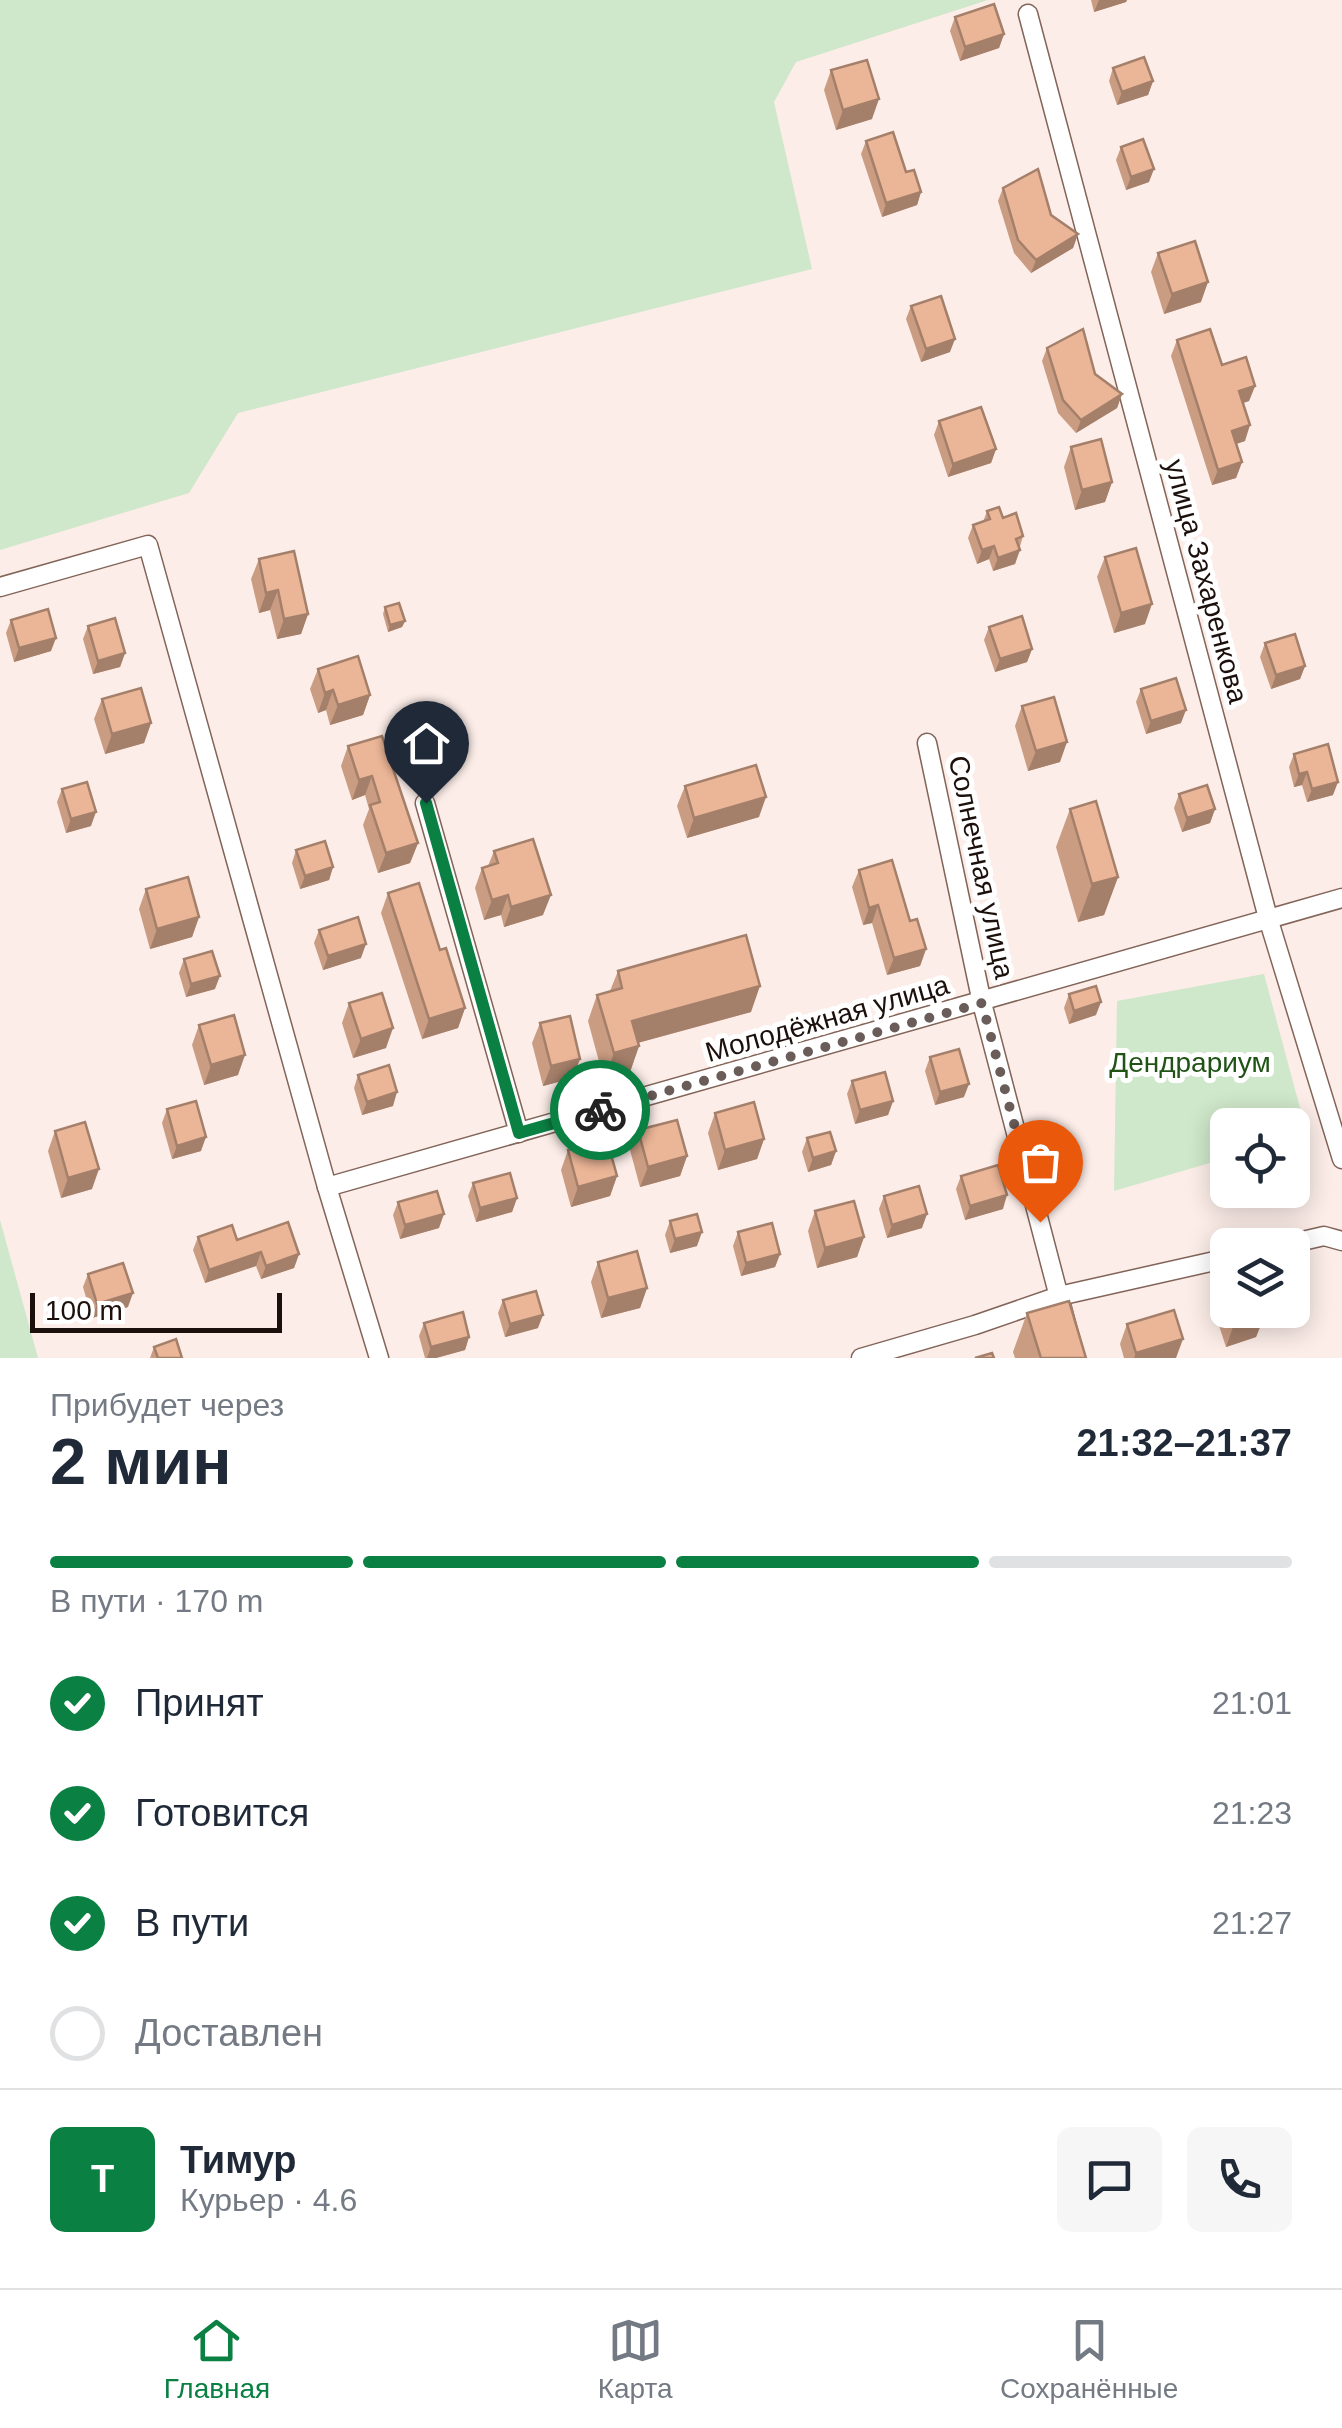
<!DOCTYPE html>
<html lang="ru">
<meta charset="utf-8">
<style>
:root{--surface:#fff;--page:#f6f6f7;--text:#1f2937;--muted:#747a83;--line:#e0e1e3;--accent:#0b8043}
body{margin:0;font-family:Arial,sans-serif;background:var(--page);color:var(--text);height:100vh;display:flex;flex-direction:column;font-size:38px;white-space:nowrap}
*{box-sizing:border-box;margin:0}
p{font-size:32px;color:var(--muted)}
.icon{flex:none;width:55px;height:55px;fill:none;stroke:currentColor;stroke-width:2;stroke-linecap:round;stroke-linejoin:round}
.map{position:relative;height:1358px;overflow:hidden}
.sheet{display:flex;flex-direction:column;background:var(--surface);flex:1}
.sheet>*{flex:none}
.tools{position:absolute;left:1210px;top:1108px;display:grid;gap:20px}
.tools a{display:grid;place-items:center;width:100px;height:100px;border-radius:15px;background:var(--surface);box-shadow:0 5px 25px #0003;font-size:50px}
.scale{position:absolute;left:30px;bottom:25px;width:252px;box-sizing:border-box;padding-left:10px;border:5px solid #1c100c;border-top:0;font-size:28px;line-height:35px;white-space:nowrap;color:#1c100c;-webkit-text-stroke:8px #fff;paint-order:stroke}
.pin{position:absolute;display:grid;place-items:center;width:85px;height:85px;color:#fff;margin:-102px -42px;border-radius:50% 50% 50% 0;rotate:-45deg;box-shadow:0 0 10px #0007}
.pin .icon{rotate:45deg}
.courier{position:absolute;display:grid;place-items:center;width:100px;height:100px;margin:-50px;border:8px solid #0b8043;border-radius:50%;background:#fff;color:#222;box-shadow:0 2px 12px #0007}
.head em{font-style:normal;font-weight:700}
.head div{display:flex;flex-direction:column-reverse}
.head{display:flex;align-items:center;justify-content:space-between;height:170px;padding:0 50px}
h1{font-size:65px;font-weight:700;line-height:75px}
.bar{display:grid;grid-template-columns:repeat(4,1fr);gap:15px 10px;align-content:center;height:120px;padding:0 50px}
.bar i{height:12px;border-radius:8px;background:var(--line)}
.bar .selected{background:var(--accent)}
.bar p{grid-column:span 4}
.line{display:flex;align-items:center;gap:25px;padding:0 50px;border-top:2px solid var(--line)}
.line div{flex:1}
.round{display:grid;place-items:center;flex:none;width:105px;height:105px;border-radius:15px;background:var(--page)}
ol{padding:0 50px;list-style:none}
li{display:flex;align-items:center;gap:30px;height:110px}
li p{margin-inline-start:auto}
li .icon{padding:10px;border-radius:50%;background:var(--accent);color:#fff;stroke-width:4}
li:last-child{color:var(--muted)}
li i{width:55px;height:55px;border:5px solid var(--line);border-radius:50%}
.tabs{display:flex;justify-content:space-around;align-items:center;height:140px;border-top:2px solid var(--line);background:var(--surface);font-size:28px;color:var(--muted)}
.tabs a{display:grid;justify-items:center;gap:5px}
.tabs .selected{color:var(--accent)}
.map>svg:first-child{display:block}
.green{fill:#cfe7ca}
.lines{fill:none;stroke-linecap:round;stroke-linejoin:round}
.street-casing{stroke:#826458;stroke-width:21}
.street{stroke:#fff;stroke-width:18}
.wall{fill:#ca9c82}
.shaded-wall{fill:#a47f6a}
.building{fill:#ebb597;stroke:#a47f6a;stroke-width:2.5}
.done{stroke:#6a5d59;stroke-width:10;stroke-dasharray:0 18}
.route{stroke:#0b8043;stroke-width:12}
.labels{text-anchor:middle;stroke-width:10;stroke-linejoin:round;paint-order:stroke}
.street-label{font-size:28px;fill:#1c100c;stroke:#fff}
.park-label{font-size:28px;fill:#215317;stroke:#fff}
</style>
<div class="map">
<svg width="1342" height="1358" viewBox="0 0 1342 1358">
<rect width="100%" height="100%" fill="#fcede8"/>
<g class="green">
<path d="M0,0H988L796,62L774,102L812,269L238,413L189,493L0,550Z"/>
<path d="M1264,974L1307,1134L1293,1139L1292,1125H1228L1227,1158L1114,1191L1117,1001Z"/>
<path d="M0,1220L38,1358H0Z"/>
</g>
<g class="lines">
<defs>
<g id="street">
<path d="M1028,14L1268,918L1342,1159"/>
<path d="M0,587L148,545L327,1187L379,1358"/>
<path d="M927,743L982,1003L1075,1358"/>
<path d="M425,803L519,1133"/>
<path d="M327,1187L1342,898"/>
<path d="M1285,1245L1324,1236L1342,1241"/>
<path d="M861,1358L975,1325L1059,1296L1228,1258"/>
</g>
</defs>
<use href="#street" class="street-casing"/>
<use href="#street" class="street"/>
</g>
<g class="wall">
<path d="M1091,0H1127L1126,2L1094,12Z"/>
<path d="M955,17L1004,34L999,48L960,61L950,31Z"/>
<path d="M1113,68L1153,81L1148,95L1117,105L1109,81Z"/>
<path d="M831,70L872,119L836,130L824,90Z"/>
<path d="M866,141L906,172L921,192L917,205L882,217L861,154Z"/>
<path d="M1121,147L1149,182L1126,190L1116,160Z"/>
<path d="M1003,188L1051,215L1078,234L1073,248L1031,273L1014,253L998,201Z"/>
<path d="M1158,253L1201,302L1164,314L1151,272Z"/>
<path d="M911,306L950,352L921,362L906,319Z"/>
<path d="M1177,340L1255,386L1249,401L1243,403L1245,441L1236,444L1242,462L1236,478L1212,485L1171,356Z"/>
<path d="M1047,348L1095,374L1122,394L1117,408L1076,433L1058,413L1042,361Z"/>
<path d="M939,421L996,449L991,463L948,477L934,435Z"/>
<path d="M1071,447L1112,482L1105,502L1075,510L1064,467Z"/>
<path d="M987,511L1003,518L1023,536L1015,564L993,571L989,559L977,564L968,538L973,525L983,522Z"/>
<path d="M1105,557L1145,624L1114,633L1097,577Z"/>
<path d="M259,559L308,614L301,634L277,639L270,610L259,613L251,579Z"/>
<path d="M385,607L405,621L402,627L388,632L383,614Z"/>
<path d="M11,620L51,651L14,662L6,633Z"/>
<path d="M88,626L125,653L120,667L93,674L83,639Z"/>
<path d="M989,627L1032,649L1027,662L995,672L984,640Z"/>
<path d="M1265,643L1305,666L1300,679L1271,689L1260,657Z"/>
<path d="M318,669L370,695L363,715L330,725L326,710L318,713L310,689Z"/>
<path d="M1141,689L1181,723L1146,734L1136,702Z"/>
<path d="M102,699L151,723L144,743L105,754L94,719Z"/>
<path d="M1022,706L1060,762L1028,771L1015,726Z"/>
<path d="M382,736L418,843L410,863L378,873L363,825L369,809L365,795L352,800L341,766L348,746Z"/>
<path d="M1294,754L1333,795L1307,802L1302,785L1294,787L1289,767Z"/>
<path d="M685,786L759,817L687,838L677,806Z"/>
<path d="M62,789L91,826L66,833L57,802Z"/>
<path d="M1179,794L1215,809L1210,823L1182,832L1174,808Z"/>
<path d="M1070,809L1118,877L1104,915L1078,922L1056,847Z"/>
<path d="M296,850L333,867L329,880L300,889L292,863Z"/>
<path d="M494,851L543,915L504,927L501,915L484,920L475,888L482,868L488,866Z"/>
<path d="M859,870L910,921L926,949L920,966L887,975L872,923L863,925L852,887Z"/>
<path d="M146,889L199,917L192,937L150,949L139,909Z"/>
<path d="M388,893L440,950L465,1008L458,1028L422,1039L381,913Z"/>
<path d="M319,930L361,958L323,970L314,943Z"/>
<path d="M184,959L215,989L186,997L179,973Z"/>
<path d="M618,971L751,1012L638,1043L639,1046L630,1072L604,1080L588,1021L597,995L610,991Z"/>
<path d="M1069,994L1096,1015L1069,1024L1064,1008Z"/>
<path d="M349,1003L386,1048L353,1058L342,1023Z"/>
<path d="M540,1023L573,1078L543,1086L532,1043Z"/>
<path d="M199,1025L238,1075L204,1085L192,1045Z"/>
<path d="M930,1057L964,1097L935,1105L925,1071Z"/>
<path d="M358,1075L393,1106L362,1115L354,1088Z"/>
<path d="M852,1081L893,1101L888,1115L855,1124L847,1094Z"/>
<path d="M167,1109L201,1151L172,1159L162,1123Z"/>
<path d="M715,1113L764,1139L757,1159L718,1170L708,1133Z"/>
<path d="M638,1130L687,1156L680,1176L640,1187L630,1150Z"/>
<path d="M55,1131L92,1189L61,1198L48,1151Z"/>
<path d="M807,1138L836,1151L831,1165L808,1172L802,1152Z"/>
<path d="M568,1150L617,1176L610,1196L571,1207L561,1170Z"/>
<path d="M961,1176L1003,1209L965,1220L956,1189Z"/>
<path d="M473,1183L517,1198L512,1212L476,1222L468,1196Z"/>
<path d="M884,1196L922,1228L887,1238L879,1209Z"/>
<path d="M398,1202L439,1228L400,1239L393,1215Z"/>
<path d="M815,1211L864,1237L857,1257L817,1268L808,1231Z"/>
<path d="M670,1221L697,1246L670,1253L665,1235Z"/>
<path d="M738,1232L780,1254L775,1267L741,1276L733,1246Z"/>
<path d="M198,1237L237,1240L299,1254L294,1268L261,1279L256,1266L205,1283L193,1250Z"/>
<path d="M598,1262L647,1288L640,1308L601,1318L591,1282Z"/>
<path d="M88,1274L128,1307L92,1318L83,1287Z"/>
<path d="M1218,1281L1264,1317L1256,1337L1226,1347L1211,1301Z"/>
<path d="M503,1300L538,1328L505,1337L498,1313Z"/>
<path d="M1027,1313L1086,1358H1015L1013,1352Z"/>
<path d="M424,1323L469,1337L465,1350L436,1358H425L419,1336Z"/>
<path d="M1127,1324L1176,1358H1124L1120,1344Z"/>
<path d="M154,1347L182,1358H150Z"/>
</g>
<g class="shaded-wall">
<path d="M1099,0H1127L1126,2L1094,12Z"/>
<path d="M1004,34L999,48L960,61L965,47Z"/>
<path d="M1153,81L1148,95L1117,105L1122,92Z"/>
<path d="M879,99L872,119L836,130L843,110Z"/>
<path d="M1154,169L1149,182L1126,190L1131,177Z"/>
<path d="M921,192L917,205L882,217L886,203Z"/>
<path d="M1078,234L1073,248L1031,273L1036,260Z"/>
<path d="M1208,282L1201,302L1164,314L1172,294Z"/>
<path d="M955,339L950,352L921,362L926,349Z"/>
<path d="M1255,386L1249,401L1234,406L1239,391Z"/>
<path d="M1122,394L1117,408L1076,433L1081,420Z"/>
<path d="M1250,425L1245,441L1227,447L1232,431Z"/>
<path d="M996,449L991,463L948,477L953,464Z"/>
<path d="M1242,462L1236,478L1212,485L1218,470Z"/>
<path d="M1112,482L1105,502L1075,510L1082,490Z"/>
<path d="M994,546L989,559L977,564L982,550Z"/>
<path d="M1020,550L1015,564L993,571L998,558Z"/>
<path d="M278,590L270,610L259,613L266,593Z"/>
<path d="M1152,604L1145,624L1114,633L1121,613Z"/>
<path d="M308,614L301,634L277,639L284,619Z"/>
<path d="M405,621L402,627L388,632L390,625Z"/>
<path d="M56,638L51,651L14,662L19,648Z"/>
<path d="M1032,649L1027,662L995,672L1000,659Z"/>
<path d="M125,653L120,667L93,674L98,661Z"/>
<path d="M1305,666L1300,679L1271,689L1276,675Z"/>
<path d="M333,690L326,710L318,713L325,693Z"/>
<path d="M370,695L363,715L330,725L338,705Z"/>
<path d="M1186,710L1181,723L1146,734L1151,721Z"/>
<path d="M151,723L144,743L105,754L112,734Z"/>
<path d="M1067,742L1060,762L1028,771L1036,751Z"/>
<path d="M1307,772L1302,785L1294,787L1299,774Z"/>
<path d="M372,776L365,795L352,800L359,780Z"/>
<path d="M1338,782L1333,795L1307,802L1312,789Z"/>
<path d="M766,797L759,817L687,838L694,818Z"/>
<path d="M1215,809L1210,823L1182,832L1187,818Z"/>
<path d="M96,812L91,826L66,833L71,819Z"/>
<path d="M418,843L410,863L378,873L386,853Z"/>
<path d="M333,867L329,880L300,889L305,876Z"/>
<path d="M1118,877L1104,915L1078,922L1092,884Z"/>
<path d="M508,895L501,915L484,920L492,900Z"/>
<path d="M551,895L543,915L504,927L511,907Z"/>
<path d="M878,905L872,923L863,925L869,908Z"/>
<path d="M199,917L192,937L150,949L157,929Z"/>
<path d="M366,944L361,958L323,970L328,956Z"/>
<path d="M926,949L920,966L887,975L894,958Z"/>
<path d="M220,976L215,989L186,997L191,984Z"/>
<path d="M760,986L751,1012L622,1047L632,1021Z"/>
<path d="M1101,1002L1096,1015L1069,1024L1074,1011Z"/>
<path d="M465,1008L458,1028L422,1039L429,1019Z"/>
<path d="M393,1028L386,1048L353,1058L361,1039Z"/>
<path d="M639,1046L630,1072L604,1080L614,1053Z"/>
<path d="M245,1055L238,1075L204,1085L211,1065Z"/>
<path d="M580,1059L573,1078L543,1086L551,1066Z"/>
<path d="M969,1084L964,1097L935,1105L940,1092Z"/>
<path d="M397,1092L393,1106L362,1115L367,1102Z"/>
<path d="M893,1101L888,1115L855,1124L860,1110Z"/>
<path d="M206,1137L201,1151L172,1159L177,1146Z"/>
<path d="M764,1139L757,1159L718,1170L725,1150Z"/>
<path d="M836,1151L831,1165L808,1172L813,1158Z"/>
<path d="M687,1156L680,1176L640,1187L648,1167Z"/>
<path d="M99,1169L92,1189L61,1198L68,1178Z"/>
<path d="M617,1176L610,1196L571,1207L578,1187Z"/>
<path d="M1007,1195L1003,1209L965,1220L970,1206Z"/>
<path d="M517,1198L512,1212L476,1222L480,1208Z"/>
<path d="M444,1214L439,1228L400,1239L405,1225Z"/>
<path d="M927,1214L922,1228L887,1238L892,1225Z"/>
<path d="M702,1232L697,1246L670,1253L675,1239Z"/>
<path d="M864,1237L857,1257L817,1268L825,1248Z"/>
<path d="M261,1252L256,1266L205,1283L209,1270Z"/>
<path d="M299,1254L294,1268L261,1279L266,1266Z"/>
<path d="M780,1254L775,1267L741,1276L746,1263Z"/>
<path d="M647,1288L640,1308L601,1318L608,1298Z"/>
<path d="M133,1293L128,1307L92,1318L97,1304Z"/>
<path d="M543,1315L538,1328L505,1337L510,1324Z"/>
<path d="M1264,1317L1256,1337L1226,1347L1233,1327Z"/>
<path d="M469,1337L465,1350L436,1358H427L431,1347Z"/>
<path d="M1183,1339L1176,1358H1134L1136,1353Z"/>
</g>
<g class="building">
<path d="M994,4L1004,34L965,47L955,17Z"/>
<path d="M1144,57L1153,81L1122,92L1113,68Z"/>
<path d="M867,60L879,99L843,110L831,70Z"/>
<path d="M893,132L906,172L914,170L921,192L886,203L866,141Z"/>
<path d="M1143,139L1154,169L1131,177L1121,147Z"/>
<path d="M1038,169L1051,215L1078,234L1036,260L1018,240L1003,188Z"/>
<path d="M1195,241L1208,282L1172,294L1158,253Z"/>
<path d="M941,296L955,339L926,349L911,306Z"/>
<path d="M1083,329L1095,374L1122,394L1081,420L1063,400L1047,348Z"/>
<path d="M1210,329L1222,365L1246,357L1255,386L1239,391L1250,425L1232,431L1242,462L1218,470L1177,340Z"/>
<path d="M981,407L996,449L953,464L939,421Z"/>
<path d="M1101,439L1112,482L1082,490L1071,447Z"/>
<path d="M999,507L1003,518L1016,513L1023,536L1016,539L1020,550L998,558L994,546L982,550L973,525L990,519L987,511Z"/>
<path d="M1136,548L1152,604L1121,613L1105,557Z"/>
<path d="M294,551L308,614L284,619L278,590L266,593L259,559Z"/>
<path d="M399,603L405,621L390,625L385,607Z"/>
<path d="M48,609L56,638L19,648L11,620Z"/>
<path d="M1022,616L1032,649L1000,659L989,627Z"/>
<path d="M115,618L125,653L98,661L88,626Z"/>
<path d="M1295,634L1305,666L1276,675L1265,643Z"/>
<path d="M358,656L370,695L338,705L333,690L325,693L318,669Z"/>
<path d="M1176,678L1186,710L1151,721L1141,689Z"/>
<path d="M141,688L151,723L112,734L102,699Z"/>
<path d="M1054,697L1067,742L1036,751L1022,706Z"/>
<path d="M382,736L418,843L386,853L370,805L380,802L372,776L359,780L348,746Z"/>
<path d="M1328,744L1338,782L1312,789L1307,772L1299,774L1294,754Z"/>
<path d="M756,765L766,797L694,818L685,786Z"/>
<path d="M87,782L96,812L71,819L62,789Z"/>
<path d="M1207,785L1215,809L1187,818L1179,794Z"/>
<path d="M1096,801L1118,877L1092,884L1070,809Z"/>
<path d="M533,839L551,895L511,907L508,895L492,900L482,868L498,863L494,851Z"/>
<path d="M325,841L333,867L305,876L296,850Z"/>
<path d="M892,860L910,921L917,919L926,949L894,958L878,905L869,908L859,870Z"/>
<path d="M188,877L199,917L157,929L146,889Z"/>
<path d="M419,883L440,950L446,948L465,1008L429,1019L388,893Z"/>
<path d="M358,917L366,944L328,956L319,930Z"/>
<path d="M746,935L760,986L632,1021L639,1046L614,1053L597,995L622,988L618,971Z"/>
<path d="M212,951L220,976L191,984L184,959Z"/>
<path d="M1096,986L1101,1002L1074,1011L1069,994Z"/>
<path d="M382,993L393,1028L361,1039L349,1003Z"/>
<path d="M234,1015L245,1055L211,1065L199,1025Z"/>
<path d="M570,1016L580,1059L551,1066L540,1023Z"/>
<path d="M959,1049L969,1084L940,1092L930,1057Z"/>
<path d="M389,1065L397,1092L367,1102L358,1075Z"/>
<path d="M885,1072L893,1101L860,1110L852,1081Z"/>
<path d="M196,1101L206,1137L177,1146L167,1109Z"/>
<path d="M754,1102L764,1139L725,1150L715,1113Z"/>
<path d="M677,1120L687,1156L648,1167L638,1130Z"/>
<path d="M85,1122L99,1169L68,1178L55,1131Z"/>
<path d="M830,1132L836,1151L813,1158L807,1138Z"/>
<path d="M607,1140L617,1176L578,1187L568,1150Z"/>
<path d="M998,1165L1007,1195L970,1206L961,1176Z"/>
<path d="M510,1173L517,1198L480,1208L473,1183Z"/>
<path d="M919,1186L927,1214L892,1225L884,1196Z"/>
<path d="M437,1191L444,1214L405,1225L398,1202Z"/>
<path d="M854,1201L864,1237L825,1248L815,1211Z"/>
<path d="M697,1214L702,1232L675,1239L670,1221Z"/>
<path d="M288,1222L299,1254L266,1266L261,1252L209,1270L198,1237L232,1225L237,1240Z"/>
<path d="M772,1223L780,1254L746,1263L738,1232Z"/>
<path d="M637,1251L647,1288L608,1298L598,1262Z"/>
<path d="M123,1263L133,1293L97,1304L88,1274Z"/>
<path d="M1228,1278V1310L1218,1281Z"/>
<path d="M536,1291L543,1315L510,1324L503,1300Z"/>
<path d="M1069,1301L1086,1358H1041L1027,1313Z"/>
<path d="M1174,1310L1183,1339L1136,1353L1127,1324Z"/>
<path d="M1228,1310H1262L1264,1317L1233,1327Z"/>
<path d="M463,1312L469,1337L431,1347L424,1323Z"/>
<path d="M176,1339L182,1358H158L154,1347Z"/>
<path d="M992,1353L994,1358H975Z"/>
</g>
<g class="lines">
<path class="done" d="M600,1110L982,1003L1040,1222"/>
<path class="route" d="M426,803L519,1133L600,1110"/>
</g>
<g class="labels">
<g class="street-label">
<text transform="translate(1207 581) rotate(75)" y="10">улица Захаренкова</text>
<text transform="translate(982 867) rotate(78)" y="10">Солнечная улица</text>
<text transform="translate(827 1018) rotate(-16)" y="10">Молодёжная улица</text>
</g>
<g class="park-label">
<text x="1190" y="1072">Дендрариум</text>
</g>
</g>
</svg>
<div class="tools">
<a><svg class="icon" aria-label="locate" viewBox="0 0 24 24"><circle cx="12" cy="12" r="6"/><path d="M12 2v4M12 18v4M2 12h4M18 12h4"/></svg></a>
<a><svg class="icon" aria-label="layers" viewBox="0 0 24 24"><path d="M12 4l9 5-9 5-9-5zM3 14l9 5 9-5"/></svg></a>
</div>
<div class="scale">100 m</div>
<div class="pin" style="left:1040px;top:1222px;background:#ea580c"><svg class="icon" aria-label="bag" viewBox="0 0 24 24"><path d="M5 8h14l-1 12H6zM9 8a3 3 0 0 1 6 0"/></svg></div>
<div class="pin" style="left:426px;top:803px;background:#1f2937"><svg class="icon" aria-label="home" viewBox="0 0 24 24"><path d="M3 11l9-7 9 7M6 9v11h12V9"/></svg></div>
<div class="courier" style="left:600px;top:1110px"><svg class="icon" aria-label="bike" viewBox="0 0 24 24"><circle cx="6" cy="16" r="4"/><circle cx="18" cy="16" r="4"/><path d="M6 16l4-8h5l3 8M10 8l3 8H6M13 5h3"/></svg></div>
</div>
<section class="sheet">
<div class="head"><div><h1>2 мин</h1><p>Прибудет через</p></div><em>21:32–21:37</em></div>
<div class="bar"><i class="selected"></i><i class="selected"></i><i class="selected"></i><i></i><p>В пути · 170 m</p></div>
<ol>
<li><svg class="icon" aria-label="check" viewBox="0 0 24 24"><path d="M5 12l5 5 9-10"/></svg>Принят<p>21:01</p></li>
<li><svg class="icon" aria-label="check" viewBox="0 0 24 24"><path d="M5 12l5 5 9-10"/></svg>Готовится<p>21:23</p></li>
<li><svg class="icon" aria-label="check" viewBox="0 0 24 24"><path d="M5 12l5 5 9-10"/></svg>В пути<p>21:27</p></li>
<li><i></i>Доставлен</li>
</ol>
<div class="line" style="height:180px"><b class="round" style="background:var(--accent);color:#fff">Т</b><div><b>Тимур</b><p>Курьер · 4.6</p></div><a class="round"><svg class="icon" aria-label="chat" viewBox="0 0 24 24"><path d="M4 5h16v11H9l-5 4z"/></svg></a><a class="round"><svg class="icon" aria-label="phone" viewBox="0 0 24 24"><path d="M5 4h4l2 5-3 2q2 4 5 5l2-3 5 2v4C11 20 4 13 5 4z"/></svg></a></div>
</section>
<nav class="tabs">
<a class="selected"><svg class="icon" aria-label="home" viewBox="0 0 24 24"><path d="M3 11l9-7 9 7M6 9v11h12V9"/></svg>Главная</a>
<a><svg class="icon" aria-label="map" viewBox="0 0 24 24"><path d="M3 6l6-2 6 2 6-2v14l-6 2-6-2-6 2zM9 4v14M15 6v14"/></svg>Карта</a>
<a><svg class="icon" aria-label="saved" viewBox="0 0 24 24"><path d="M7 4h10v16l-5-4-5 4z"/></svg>Сохранённые</a>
</nav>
